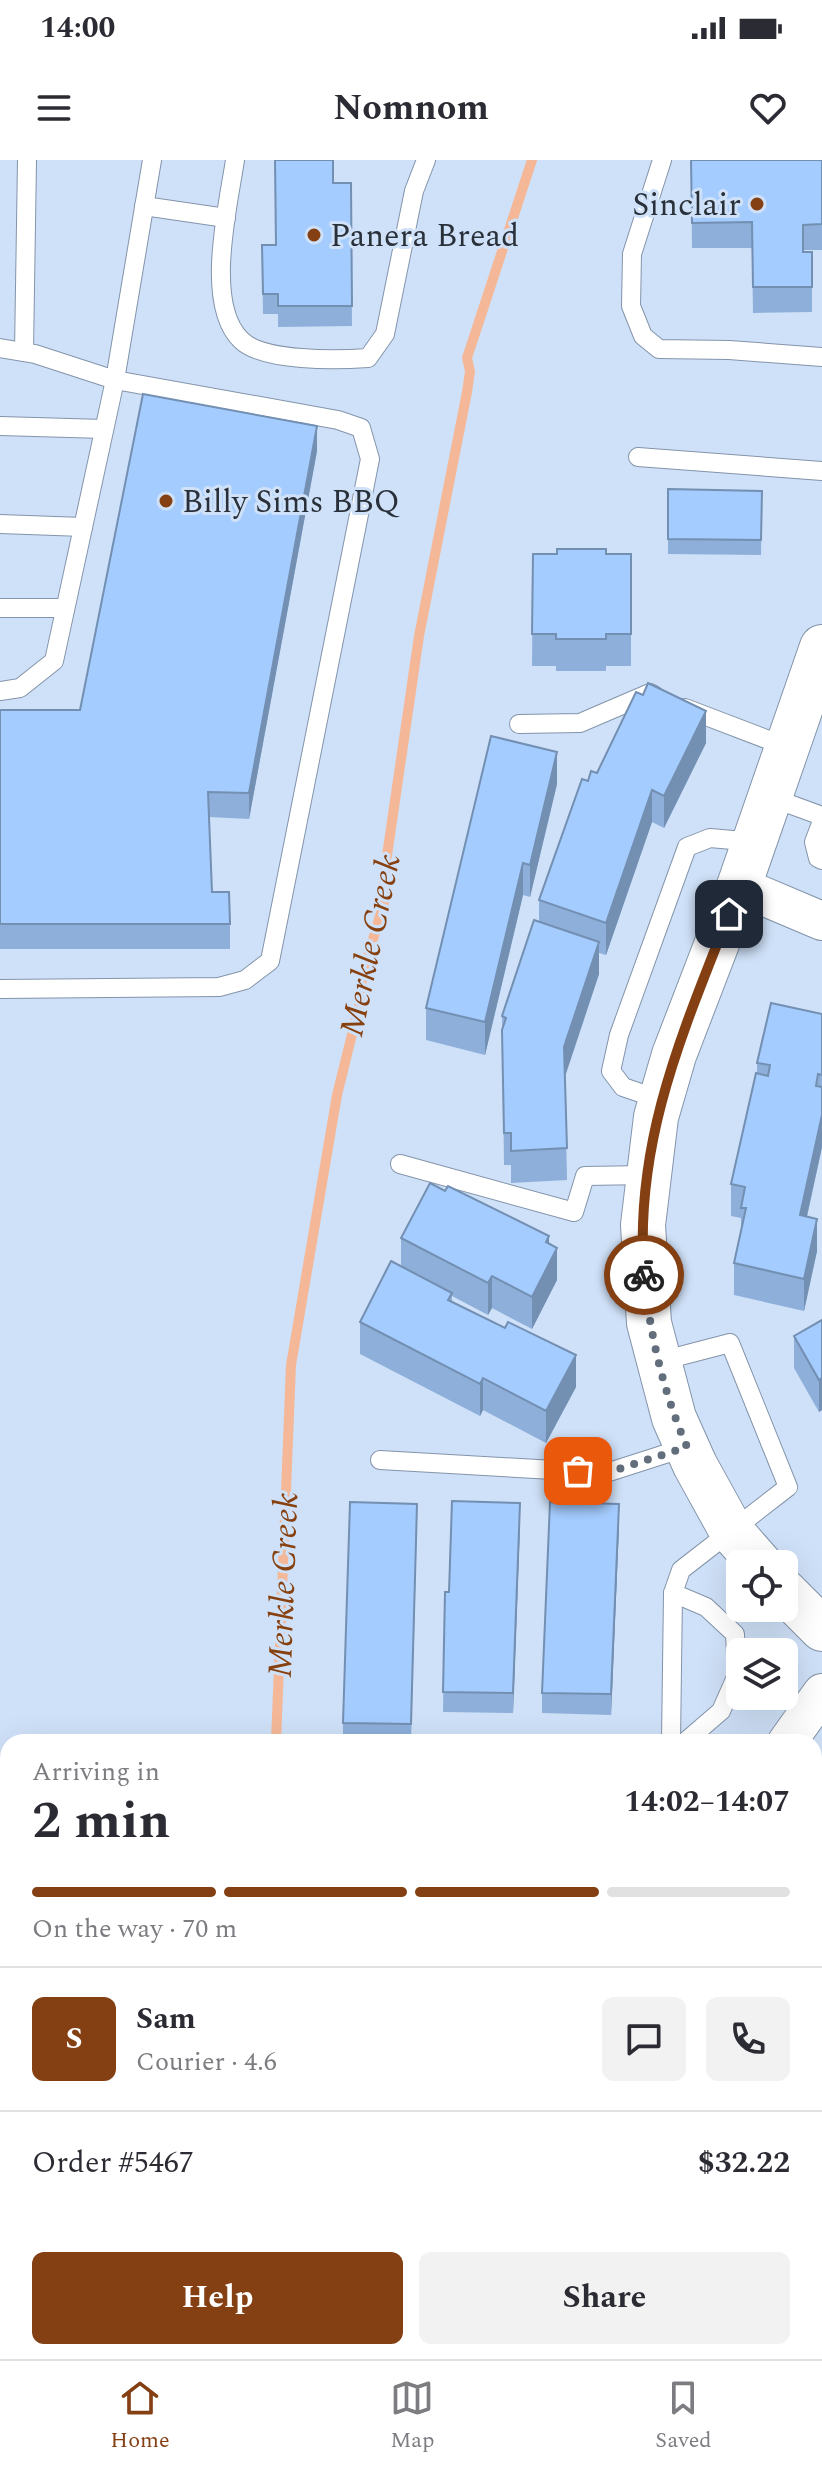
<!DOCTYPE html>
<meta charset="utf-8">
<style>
:root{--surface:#fff;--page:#f2f2f3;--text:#2b2b33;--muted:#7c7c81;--line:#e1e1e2;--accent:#844013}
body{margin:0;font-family:Spectral,serif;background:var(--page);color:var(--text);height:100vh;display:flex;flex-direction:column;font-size:30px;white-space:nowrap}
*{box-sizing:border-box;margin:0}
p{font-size:26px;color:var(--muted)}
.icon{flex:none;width:44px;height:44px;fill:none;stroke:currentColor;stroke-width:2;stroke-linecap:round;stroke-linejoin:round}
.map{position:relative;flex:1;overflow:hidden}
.sheet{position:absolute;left:0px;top:1574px;width:822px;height:626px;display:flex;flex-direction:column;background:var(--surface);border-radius:24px 24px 0 0;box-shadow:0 8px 32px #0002}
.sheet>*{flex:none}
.controls{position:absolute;left:726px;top:1390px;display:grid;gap:16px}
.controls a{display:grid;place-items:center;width:72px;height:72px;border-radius:12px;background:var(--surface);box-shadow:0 8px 32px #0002;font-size:40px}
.pin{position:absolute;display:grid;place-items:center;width:68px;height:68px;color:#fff;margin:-34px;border-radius:16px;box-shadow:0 4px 12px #0006}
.courier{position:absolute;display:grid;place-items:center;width:80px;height:80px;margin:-40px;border:6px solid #844013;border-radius:50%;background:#fff;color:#222;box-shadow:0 2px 10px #0007}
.overview em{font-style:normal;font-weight:700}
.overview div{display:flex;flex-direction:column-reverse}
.overview{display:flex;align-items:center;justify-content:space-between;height:136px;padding:0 32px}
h1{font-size:52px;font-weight:700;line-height:60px}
.bar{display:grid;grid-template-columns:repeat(4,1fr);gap:12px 8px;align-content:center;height:96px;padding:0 32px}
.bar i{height:10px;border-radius:6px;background:var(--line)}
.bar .current{background:var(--accent)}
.bar p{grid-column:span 4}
.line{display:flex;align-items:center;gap:20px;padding:0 32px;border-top:2px solid var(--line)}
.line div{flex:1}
.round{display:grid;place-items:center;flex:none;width:84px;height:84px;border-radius:12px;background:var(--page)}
.cta{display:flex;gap:16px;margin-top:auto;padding:16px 32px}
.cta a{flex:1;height:92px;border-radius:12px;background:var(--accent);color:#fff;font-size:32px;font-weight:700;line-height:92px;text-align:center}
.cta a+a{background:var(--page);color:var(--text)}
.status{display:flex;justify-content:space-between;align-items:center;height:56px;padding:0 40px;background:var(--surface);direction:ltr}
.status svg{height:22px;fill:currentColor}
header{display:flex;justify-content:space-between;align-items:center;height:104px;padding:0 32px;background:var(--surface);font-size:36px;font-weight:700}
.tab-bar{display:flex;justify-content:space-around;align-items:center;height:112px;border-top:2px solid var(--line);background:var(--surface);font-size:22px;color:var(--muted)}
.tab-bar a{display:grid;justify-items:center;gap:4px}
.tab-bar .current{color:var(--accent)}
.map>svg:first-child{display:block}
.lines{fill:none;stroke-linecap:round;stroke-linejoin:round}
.stream{stroke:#f4b898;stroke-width:10}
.service-casing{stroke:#8394aa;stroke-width:20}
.minor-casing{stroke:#8394aa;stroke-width:40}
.tertiary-casing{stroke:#8394aa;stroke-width:46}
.service{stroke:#fff;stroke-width:18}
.minor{stroke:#fff;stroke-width:38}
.tertiary{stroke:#fff;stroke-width:44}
.wall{fill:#8dafda}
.shaded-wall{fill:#738fb2}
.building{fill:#a4ccfe;stroke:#738fb2;stroke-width:2}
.done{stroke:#636e7c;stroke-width:8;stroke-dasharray:0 14.4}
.route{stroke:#844013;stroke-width:10}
.poi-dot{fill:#844013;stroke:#cfe1f8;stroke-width:3}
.labels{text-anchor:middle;stroke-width:6;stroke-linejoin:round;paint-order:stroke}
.poi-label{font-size:32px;fill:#293039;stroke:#cfe1f8;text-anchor:start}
.water-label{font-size:34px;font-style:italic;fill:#87400f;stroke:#cfe1f8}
</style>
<div class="status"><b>14:00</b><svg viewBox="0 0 49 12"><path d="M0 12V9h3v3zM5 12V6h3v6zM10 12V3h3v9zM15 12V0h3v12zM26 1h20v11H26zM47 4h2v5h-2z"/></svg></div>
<header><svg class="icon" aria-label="menu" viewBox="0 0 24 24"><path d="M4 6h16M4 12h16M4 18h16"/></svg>Nomnom<svg class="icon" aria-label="heart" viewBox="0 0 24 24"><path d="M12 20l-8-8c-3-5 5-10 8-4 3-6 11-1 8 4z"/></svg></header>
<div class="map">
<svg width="822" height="2199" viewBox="0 0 822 2199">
<rect width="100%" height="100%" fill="#cfe1f8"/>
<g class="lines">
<g class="stream">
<path d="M276,1582L291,1205L337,935L360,842L362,816L385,739L384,716L419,476L467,232L470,211L467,198L532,0"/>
<path d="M0,1981L8,1975"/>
</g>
<defs>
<g id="service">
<path d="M235,0C228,47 204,144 241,180C263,202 338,200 368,198L385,174L414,31L426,0"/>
<path d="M662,0L632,94L631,146L643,176L659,189L729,190L822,197"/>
<path d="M144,46L226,58"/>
<path d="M0,188L35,194L115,220L338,260L361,268L370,299L270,801L245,820L219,827L0,829"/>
<path d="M24,192L27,0"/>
<path d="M0,266L104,269"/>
<path d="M638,297L822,311"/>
<path d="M0,364L83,367"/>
<path d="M0,448H65"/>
<path d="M0,531L20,528L54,501L115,220L152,0"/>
<path d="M685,548L787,587"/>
<path d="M519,564L580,563L650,533L654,535"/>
<path d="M770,637L822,656"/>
<path d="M822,661L814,682L818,698L822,700"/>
<path d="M661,940L623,927L611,911L619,875L687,687L710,678L755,682"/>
<path d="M400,1004L574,1052L585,1016L647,1015"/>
<path d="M657,1202L730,1183L788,1327L681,1410L673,1433L671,1582"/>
<path d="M380,1300L606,1313L687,1287"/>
<path d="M673,1433L706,1447L735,1474L737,1515L721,1551L685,1582"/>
</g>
<g id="minor">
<path d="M739,726L822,761"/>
<path d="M787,1582L822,1533"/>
<path d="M0,1704L8,1702"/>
<path d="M814,2118L822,2114"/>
<path d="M635,2199L651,2192"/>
</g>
<g id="tertiary">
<path d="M760,1404L732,1372L695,1305L674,1258L649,1163L643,1065L656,957L674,895L739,726L822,487"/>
<path d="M784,1431L822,1469"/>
</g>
</defs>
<use href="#service" class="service-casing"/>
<use href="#minor" class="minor-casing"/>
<use href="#tertiary" class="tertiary-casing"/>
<use href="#service" class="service"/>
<use href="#minor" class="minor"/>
<use href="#tertiary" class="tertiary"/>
</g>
<g class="wall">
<path d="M691,0H822V90H803V92H812V152L753,153L752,88H692Z"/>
<path d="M333,23H351L352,166L278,167V154H263L262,85H276Z"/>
<path d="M317,291L249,659L209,657L212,732L230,764V789H0V550H80Z"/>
<path d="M668,329L762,331L761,395L668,394Z"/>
<path d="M533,394H631V506H606V511H556V506H532Z"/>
<path d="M706,583L664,668L652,662L606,795L599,793V814L565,917L567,1020L511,1023V1005H504L502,856L539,762V740L588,621L597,613Z"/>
<path d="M557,624L530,737L523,735L485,895L426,880V848Z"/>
<path d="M822,854V987L807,1057L817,1091L804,1151L734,1135V1103L741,1069V1058L731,1056V1024L757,914V903Z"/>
<path d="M401,1078L549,1083L557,1120L532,1169L492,1148L488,1155L452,1136V1141L576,1227L546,1283L483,1250L480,1256L360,1194V1162L401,1107Z"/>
<path d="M822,1160V1250L819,1252L794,1208V1176Z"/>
<path d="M417,1364L411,1582H343V1563Z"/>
<path d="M520,1364L513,1553L443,1552L445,1432H449Z"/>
<path d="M619,1365L611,1555L542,1553V1533Z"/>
</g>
<g class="shaded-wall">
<path d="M317,266V291L249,659V633Z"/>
<path d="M706,551V583L664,668V636Z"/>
<path d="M557,592V624L530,737V705Z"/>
<path d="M652,630V662L606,795V763Z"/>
<path d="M523,703V735L485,895V862Z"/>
<path d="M599,782V814L564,919V887Z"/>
<path d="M822,955V987L800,1087V1055Z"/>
<path d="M817,1059V1091L804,1151V1119Z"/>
<path d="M549,1076V1105L557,1088V1120L532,1169V1137L546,1082Z"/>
<path d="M492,1116V1148L488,1155V1123Z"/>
<path d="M576,1195V1227L546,1283V1251Z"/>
<path d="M483,1218V1250L480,1256V1224Z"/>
<path d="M822,1218V1250L819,1252V1220Z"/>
<path d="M520,1343V1364L513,1553V1533Z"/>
<path d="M619,1344V1365L611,1555V1534Z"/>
</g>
<g class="building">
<path d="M275,0H333V23H351L352,146H278V134H263L262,85H276Z"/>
<path d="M691,0H822V64L803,65V92H812V127H753L752,62L692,63Z"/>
<path d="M143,234L317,266L249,633L208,632L212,732H229L230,764H0V550H80Z"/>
<path d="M668,329L762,331L761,380L668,379Z"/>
<path d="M557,389H606V394H631V474H606V479H556V474H532L533,394H557Z"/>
<path d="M648,523L706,551L664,636L652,630L606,763L539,740L582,619L588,621L591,611L597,613L636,532L643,535Z"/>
<path d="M491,576L557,592L530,705L523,703L485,862L426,848Z"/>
<path d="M534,760L599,782L564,887L567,988L511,991V973H504L502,870L506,858L502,856Z"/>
<path d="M771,843L822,854V915L818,914L816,926L822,927V955L800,1055L817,1059L804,1119L734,1103L746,1048H741L745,1027L731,1024L756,913L768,916L770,905L757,903Z"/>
<path d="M430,1023L445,1031L448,1026L549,1076L546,1082L557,1088L532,1137L492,1116L488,1123L401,1078Z"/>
<path d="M391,1101L452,1133L448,1140L505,1168L508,1162L576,1195L546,1251L483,1218L480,1224L360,1162Z"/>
<path d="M822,1160V1218L819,1220L794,1176Z"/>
<path d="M452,1341L520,1343L513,1533L443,1532L445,1432H449Z"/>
<path d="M350,1342L417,1344L411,1564L343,1563Z"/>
<path d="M550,1342L619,1344L611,1534L542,1533Z"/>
</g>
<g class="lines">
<path class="done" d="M578,1311L606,1313L687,1287C663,1231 650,1175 644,1115"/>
<path class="route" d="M644,1115C634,982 682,874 729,754"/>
</g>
<g class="poi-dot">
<circle cx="757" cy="44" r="8"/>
<circle cx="314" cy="75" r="8"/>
<circle cx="166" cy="341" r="8"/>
</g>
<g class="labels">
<g class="poi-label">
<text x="741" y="55" text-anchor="end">Sinclair</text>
<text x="330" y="86">Panera Bread</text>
<text x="182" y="352">Billy Sims BBQ</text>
</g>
<g class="water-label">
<text transform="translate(369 785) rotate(-78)" y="12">Merkle Creek</text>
<text transform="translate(282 1425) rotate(-88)" y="12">Merkle Creek</text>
</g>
</g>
</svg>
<div class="controls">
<a><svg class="icon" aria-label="locate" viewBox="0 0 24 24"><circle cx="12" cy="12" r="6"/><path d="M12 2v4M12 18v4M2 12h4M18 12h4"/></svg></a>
<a><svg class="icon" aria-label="layers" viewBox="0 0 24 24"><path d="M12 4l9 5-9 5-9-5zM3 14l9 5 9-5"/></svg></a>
</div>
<div class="pin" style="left:578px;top:1311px;background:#ea580c"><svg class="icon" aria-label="bag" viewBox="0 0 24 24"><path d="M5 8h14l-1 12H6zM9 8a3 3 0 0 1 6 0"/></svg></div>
<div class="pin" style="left:729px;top:754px;background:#1f2937"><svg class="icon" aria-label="home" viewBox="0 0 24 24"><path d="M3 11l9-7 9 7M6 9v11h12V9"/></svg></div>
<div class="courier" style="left:644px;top:1115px"><svg class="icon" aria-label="bike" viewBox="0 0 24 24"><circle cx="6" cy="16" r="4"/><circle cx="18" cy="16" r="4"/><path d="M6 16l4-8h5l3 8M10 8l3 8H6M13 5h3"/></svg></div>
<section class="sheet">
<div class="overview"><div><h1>2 min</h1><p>Arriving in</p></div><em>14:02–14:07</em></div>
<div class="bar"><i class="current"></i><i class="current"></i><i class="current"></i><i></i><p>On the way · 70 m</p></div>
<div class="line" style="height:144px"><b class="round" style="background:var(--accent);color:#fff">S</b><div><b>Sam</b><p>Courier · 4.6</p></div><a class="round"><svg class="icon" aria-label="chat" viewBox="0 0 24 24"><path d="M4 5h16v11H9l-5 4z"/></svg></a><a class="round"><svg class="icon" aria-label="phone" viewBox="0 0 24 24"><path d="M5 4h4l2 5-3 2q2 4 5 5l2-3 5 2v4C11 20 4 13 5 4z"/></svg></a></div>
<div class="line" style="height:104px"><div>Order #5467</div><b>$32.22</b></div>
<div class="cta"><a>Help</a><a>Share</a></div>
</section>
</div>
<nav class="tab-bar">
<a class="current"><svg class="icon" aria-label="home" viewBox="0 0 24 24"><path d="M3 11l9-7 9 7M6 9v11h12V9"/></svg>Home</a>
<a><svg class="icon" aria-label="map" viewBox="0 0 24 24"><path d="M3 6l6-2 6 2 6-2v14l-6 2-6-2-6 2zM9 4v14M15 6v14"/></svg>Map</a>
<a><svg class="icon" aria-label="saved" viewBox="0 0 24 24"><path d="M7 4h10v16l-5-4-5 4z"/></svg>Saved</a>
</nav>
